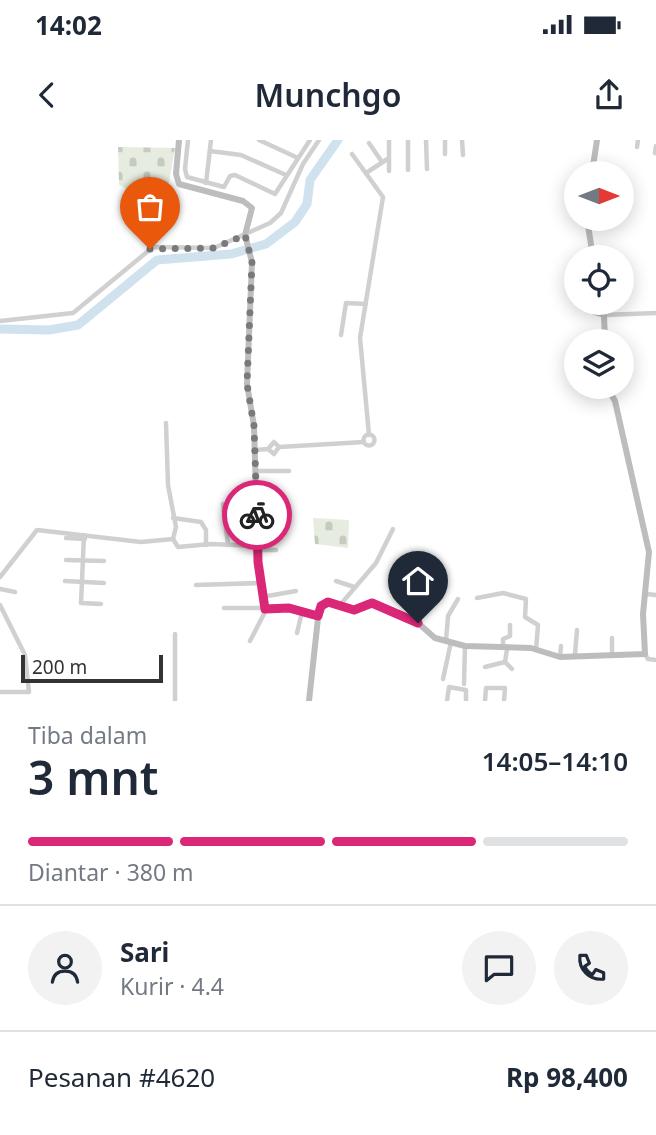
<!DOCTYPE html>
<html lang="id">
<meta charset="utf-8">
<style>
:root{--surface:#fff;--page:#f2f2f3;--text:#1f2937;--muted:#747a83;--line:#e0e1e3;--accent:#db2777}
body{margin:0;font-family:"Noto Sans",sans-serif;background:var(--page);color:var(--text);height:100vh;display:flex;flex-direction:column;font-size:26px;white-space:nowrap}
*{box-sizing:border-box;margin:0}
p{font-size:23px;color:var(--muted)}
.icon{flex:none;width:38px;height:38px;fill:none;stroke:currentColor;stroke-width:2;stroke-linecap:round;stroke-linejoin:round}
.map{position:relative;height:561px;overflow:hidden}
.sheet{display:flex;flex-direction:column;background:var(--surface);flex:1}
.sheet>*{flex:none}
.needle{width:46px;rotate:90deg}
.fabs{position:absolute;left:564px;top:21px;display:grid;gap:14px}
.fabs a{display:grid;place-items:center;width:70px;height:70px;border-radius:50%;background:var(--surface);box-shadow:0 4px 18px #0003;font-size:35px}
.scale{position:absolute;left:21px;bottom:18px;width:142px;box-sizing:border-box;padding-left:7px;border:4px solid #333;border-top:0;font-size:19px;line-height:24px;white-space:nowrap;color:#333;-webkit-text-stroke:5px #fff;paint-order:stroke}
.pin{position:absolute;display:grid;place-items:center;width:60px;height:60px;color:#fff;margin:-72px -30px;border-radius:50% 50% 50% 0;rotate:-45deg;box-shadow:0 0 7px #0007}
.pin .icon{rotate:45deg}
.courier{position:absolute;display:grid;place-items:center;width:70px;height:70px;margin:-35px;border:5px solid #db2777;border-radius:50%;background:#fff;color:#222;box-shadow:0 2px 9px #0007}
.headline em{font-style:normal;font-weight:600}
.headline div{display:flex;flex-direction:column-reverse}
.headline{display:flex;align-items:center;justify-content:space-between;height:119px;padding:0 28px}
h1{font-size:46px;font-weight:600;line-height:52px}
.bar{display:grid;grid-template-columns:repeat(4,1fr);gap:10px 7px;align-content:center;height:84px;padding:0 28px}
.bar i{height:9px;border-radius:5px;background:var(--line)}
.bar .active{background:var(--accent)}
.bar p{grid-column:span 4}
.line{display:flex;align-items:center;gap:18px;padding:0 28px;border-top:2px solid var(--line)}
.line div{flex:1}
.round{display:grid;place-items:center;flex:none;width:74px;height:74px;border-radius:37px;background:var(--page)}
.status{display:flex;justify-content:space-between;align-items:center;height:49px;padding:0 35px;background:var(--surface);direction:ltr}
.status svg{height:19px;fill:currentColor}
header{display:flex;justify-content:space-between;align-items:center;height:91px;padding:0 28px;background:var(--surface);font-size:32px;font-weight:600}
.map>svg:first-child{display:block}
.cemetery{fill:url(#cemetery-stones)}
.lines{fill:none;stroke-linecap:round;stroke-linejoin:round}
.river{stroke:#cfe2ee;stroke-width:9}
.street{stroke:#d0d0d0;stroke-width:4.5}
.secondary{stroke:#bdbdbd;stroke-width:6}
.done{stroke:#7a7a7a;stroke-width:7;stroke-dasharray:0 12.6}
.route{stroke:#db2777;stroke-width:9}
</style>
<div class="status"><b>14:02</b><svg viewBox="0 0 49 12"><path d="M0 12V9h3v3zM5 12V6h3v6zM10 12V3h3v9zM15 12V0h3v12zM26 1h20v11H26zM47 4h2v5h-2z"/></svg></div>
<header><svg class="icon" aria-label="back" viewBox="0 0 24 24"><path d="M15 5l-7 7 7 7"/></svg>Munchgo<svg class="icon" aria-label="share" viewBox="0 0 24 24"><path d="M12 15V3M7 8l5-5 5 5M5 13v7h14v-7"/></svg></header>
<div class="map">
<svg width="656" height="561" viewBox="0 0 656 561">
<defs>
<pattern id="cemetery-stones" width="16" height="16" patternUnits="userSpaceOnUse" patternTransform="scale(1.75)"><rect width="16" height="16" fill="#e6ecdf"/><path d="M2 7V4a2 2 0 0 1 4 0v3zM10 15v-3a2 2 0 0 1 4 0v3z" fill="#c6cbc0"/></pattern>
</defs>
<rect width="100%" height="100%" fill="#fff"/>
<g class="cemetery">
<path d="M118,7L175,8L165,65L119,45Z"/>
<path d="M313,378L349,380L348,408L315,404Z"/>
</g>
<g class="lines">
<path class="river" d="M0,189L49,190L78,185L157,120L231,114L266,104L295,82L307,64L310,40L338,0"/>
<g class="street">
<path d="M188,0L185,29L187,37L224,47L230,36L235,35L275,54L310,0"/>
<path d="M259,0L298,18"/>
<path d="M408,0V30"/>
<path d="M426,0L427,29"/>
<path d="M445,0V14"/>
<path d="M462,0L463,15"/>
<path d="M369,3L382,22"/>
<path d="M637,7L638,0"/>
<path d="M210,11L241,15L286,35"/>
<path d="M655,13L656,6"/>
<path d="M352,14L383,57L360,198L369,295"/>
<path d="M389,19V31"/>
<path d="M366,33L389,18V0"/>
<path d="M206,43L211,0"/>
<path d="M604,175L656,173"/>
<path d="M0,181L73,173L153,107L214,108L270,83L281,73L303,24L319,0"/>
<path d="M341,195L346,163L366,164"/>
<path d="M166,283L168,345L176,387L173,399"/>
<circle cx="369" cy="300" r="5.5"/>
<path d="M279,307L364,302"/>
<path d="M255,310L268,309L274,314L279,307L274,302L268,309"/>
<path d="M256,331H289"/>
<path d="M223,364L228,405"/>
<path d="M173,378L201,382L206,390V405"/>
<path d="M84,395L81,463L101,464"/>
<path d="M66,398L85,399"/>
<path d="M258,410H276"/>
<path d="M66,420L104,421"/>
<path d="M0,437L37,390L141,402L173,399L178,407L211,404L257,406"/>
<path d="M65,441L104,443"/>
<path d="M336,441L354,447"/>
<path d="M196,445L260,443"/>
<path d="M0,449L15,452"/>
<path d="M646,454L656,455"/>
<path d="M262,457L296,451"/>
<path d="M477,458L503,453L526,459L525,477L538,485L536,510"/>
<path d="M0,465L25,515L29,552H0"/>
<path d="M340,465L376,423L393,389"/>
<path d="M224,468H264"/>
<path d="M297,493L302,472"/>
<path d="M250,501L266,470"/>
<path d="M446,501L448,476L458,459"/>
<path d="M503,507V499L510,496V485"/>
<path d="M575,514L577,490"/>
<path d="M612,514V498"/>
<path d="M645,514L648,519L656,520"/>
<path d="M560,517L561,506"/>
<path d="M505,522L512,529"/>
<path d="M485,527L505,522L507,509"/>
<path d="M443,539L451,502"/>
<path d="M464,544L465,506"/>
<path d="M175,561V494"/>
<path d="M447,561L449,547L466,550V561"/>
<path d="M485,561L486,548H505L504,561"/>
</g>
<g class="secondary">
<path d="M179,0L176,34L179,44L243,61L252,68L245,95L252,122L247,244L254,286L258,422L264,468H289L318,476"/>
<path d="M592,33L597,0"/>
<path d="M587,79L593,117"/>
<path d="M590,163L594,172L604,175L605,201"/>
<path d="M309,561L319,469L328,462L354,470L368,463L377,465L418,483L435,498L465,506L531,508L560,517L645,514L643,474L649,412L615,261L607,247"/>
</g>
</g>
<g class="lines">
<path class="done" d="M150,109L214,108L245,95L252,122L247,244L254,286L257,375"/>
<path class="route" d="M257,375L258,422L265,469L289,468L318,476L321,466L328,462L354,470L372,463L418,483"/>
</g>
</svg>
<div class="fabs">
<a><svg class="needle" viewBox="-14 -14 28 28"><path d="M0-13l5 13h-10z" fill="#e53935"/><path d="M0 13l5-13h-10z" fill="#747a83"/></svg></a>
<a><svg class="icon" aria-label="locate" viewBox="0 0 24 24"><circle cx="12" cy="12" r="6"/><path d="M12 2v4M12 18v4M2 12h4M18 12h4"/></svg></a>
<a><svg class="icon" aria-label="layers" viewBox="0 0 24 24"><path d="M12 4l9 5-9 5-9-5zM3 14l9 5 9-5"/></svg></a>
</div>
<div class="scale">200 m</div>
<div class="pin" style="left:150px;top:109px;background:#ea580c"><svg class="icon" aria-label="bag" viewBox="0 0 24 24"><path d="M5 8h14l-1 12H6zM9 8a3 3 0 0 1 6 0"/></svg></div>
<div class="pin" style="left:418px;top:483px;background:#1f2937"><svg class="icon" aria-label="home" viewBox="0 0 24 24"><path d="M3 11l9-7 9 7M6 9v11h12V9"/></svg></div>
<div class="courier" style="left:257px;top:375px"><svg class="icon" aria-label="bike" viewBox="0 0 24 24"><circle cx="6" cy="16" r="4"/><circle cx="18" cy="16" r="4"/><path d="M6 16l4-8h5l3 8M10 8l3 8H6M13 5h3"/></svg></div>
</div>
<section class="sheet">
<div class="headline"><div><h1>3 mnt</h1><p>Tiba dalam</p></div><em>14:05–14:10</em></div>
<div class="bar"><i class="active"></i><i class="active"></i><i class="active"></i><i></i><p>Diantar · 380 m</p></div>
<div class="line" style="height:126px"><a class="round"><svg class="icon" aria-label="person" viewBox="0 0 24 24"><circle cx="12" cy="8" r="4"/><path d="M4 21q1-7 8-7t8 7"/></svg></a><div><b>Sari</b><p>Kurir · 4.4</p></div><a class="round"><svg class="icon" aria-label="chat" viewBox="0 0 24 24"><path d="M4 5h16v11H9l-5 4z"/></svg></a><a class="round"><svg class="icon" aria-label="phone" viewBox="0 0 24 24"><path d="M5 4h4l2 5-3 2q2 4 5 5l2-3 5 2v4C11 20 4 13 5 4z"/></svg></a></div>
<div class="line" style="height:91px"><div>Pesanan #4620</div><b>Rp 98,400</b></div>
</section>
